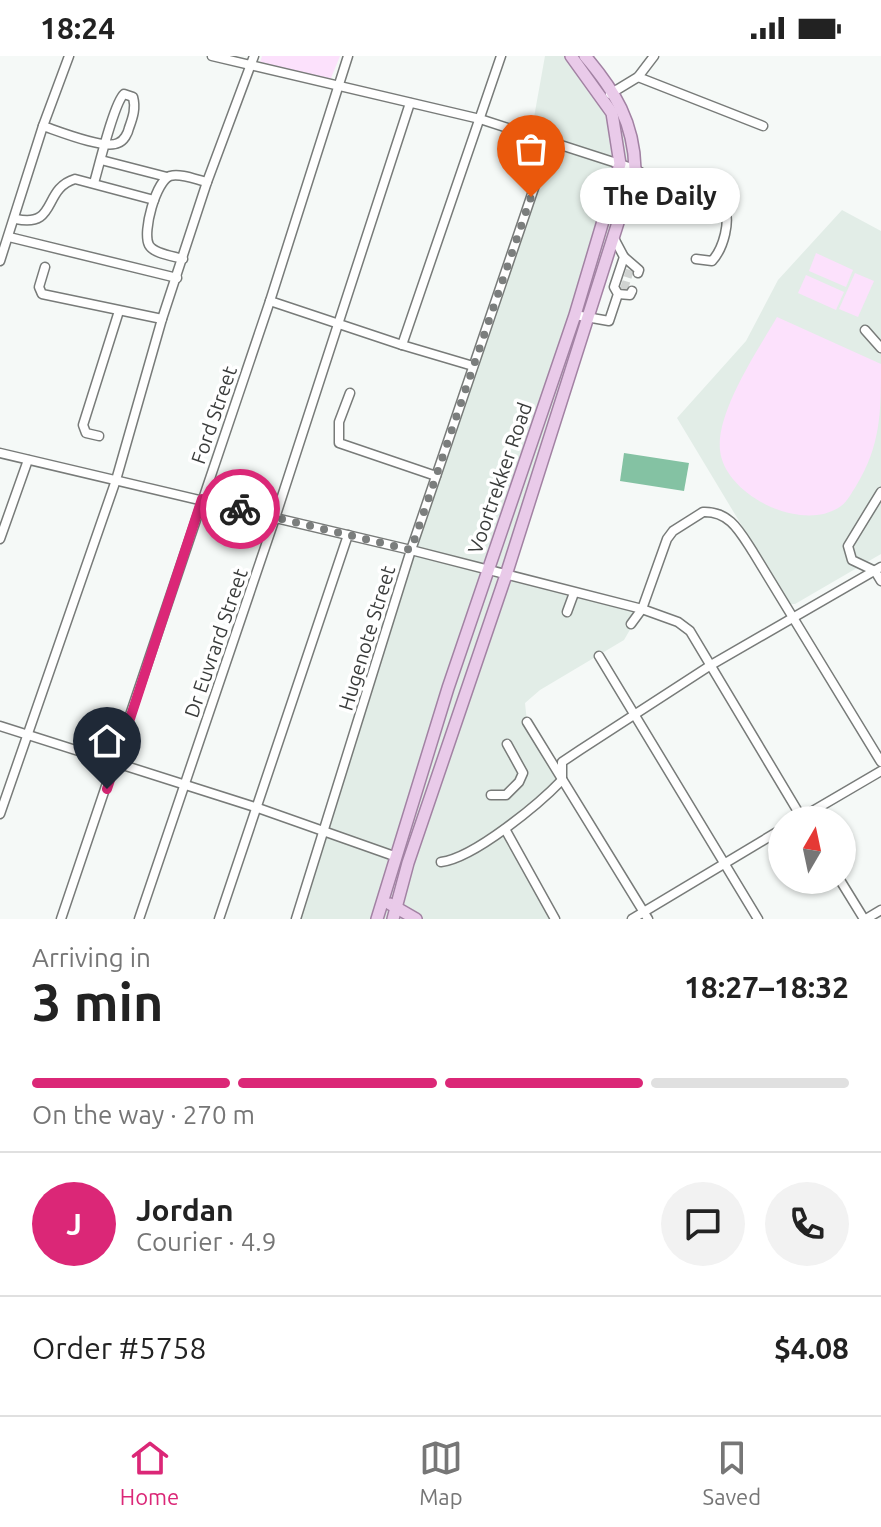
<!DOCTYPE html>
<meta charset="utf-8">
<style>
:root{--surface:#fff;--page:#f2f2f2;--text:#222;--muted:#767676;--line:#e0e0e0;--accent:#db2777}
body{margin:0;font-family:Ubuntu,sans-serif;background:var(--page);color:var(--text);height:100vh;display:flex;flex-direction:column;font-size:30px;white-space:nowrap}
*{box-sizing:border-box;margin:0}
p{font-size:26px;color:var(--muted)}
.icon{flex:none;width:44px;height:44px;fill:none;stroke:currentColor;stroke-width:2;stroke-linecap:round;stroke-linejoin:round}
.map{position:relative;height:863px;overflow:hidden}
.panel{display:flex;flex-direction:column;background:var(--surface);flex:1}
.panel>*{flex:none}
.needle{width:52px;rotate:9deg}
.fabs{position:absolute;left:768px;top:750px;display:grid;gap:16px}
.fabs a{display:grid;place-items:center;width:88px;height:88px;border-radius:50%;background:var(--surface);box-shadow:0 2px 6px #0004;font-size:40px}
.pin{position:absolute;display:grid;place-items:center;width:68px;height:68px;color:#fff;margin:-82px -34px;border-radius:50% 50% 50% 0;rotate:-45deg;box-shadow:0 0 8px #0007}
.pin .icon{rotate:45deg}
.courier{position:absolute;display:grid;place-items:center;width:80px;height:80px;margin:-40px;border:6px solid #db2777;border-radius:50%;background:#fff;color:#222;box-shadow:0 2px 10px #0007}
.bubble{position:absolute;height:56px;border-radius:28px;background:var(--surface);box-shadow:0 2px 6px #0004;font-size:26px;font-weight:600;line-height:56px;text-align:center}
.head em{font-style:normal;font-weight:600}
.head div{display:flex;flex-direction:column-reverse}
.head{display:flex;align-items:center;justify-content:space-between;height:136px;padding:0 32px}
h1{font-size:52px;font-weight:600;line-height:60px}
.bar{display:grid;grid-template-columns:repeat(4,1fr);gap:12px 8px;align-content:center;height:96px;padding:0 32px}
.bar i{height:10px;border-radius:6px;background:var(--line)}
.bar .on{background:var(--accent)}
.bar p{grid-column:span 4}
.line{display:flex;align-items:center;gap:20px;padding:0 32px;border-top:2px solid var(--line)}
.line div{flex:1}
.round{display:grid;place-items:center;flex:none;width:84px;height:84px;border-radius:42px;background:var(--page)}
.status{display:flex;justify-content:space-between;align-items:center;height:56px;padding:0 40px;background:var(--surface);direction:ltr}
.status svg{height:22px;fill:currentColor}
.menu{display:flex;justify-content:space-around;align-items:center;height:112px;border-top:2px solid var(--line);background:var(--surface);font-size:22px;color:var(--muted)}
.menu a{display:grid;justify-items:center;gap:4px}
.menu .on{color:var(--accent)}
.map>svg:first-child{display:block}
.built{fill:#e2ede7}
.green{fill:#fce1fc}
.water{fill:#84c2a3}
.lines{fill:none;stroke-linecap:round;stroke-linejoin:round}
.minor-tunnel{stroke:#d0d3d1;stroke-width:8;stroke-dasharray:8 4;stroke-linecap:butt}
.minor-casing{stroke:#787b79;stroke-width:11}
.major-casing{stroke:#a282a3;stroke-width:14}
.minor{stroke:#fff;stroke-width:8}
.major{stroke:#e9cae9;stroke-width:11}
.done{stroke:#7b7e7d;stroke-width:8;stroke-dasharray:0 14.4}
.route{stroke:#db2777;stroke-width:10}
.labels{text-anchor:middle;stroke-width:7;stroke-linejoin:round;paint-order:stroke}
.street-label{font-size:20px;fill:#3a3c3b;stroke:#fff}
</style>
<div class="status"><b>18:24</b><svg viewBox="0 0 49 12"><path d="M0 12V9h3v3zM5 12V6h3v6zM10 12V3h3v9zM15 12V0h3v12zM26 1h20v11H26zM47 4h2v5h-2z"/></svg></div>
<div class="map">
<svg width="881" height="863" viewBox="0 0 881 863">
<rect width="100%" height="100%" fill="#f5f9f7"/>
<g class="built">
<path d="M545,0H585L605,25L635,99L506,518L642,553L624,584L540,634L525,647L527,666L562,724L505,773L555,863H296L411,494L550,86L531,78Z"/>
<path d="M842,154L881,175V498L795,548H789L677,362L746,285L778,224Z"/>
</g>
<g class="green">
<path d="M262,0H340L329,27L259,10Z"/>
<path d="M816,197L853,214L846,231L809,215Z"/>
<path d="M855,217L874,225L858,261L839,253Z"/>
<path d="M806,219L844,236L836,254L798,237Z"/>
<path d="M777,261L881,308C881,356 881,389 856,430C852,436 847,446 841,450C803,478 724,439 720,394C716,356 758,294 777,261Z"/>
</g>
<path class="water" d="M624,397L689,407L684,435L620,425Z"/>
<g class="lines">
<path class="minor-tunnel" d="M624,233L630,214"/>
<defs>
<g id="minor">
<path d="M212,0L480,63L635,113L663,130L723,149C732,164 723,193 712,205L696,203"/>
<path d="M638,21L763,70"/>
<path d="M610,38L638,21L654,0"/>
<path d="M43,70C58,75 105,94 118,87C124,85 128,77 129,72C133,61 136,52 133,41L124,38C114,47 99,110 94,127"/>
<path d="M101,104L167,121"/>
<path d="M16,163C58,172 42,133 75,123L154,144"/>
<path d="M9,181L177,222"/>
<path d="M624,201L639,214L638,217"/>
<path d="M183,203C173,200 154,198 149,189C142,176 156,125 170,120C181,117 197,124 207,126"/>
<path d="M0,205L43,70L69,0"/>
<path d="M45,211L39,231L42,238L162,263"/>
<path d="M618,238L630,239L632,235"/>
<path d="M270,245L402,289L473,310"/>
<path d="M575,259L609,265L618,238L614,231L624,201L615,184"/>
<path d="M865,274L881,292"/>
<path d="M402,289L501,0"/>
<path d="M350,337L339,366V387L436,420"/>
<path d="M99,380L86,377L83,369L119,255"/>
<path d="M0,397L411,494L642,553L678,566L690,575L803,764"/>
<path d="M881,436L848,490L852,504L875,515L881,525"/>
<path d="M0,483L28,404"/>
<path d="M567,556L574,537"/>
<path d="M631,568L642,553L667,483L673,475L703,456C730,455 740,476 753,496L881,706"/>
<path d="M599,600L758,863"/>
<path d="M527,666L648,863"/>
<path d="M0,670L258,752L394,800"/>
<path d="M562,724V706L580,694L711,609L881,511"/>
<path d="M491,739H506L519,726L523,717L507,688"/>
<path d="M0,758L116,424L162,263L207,126L254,0"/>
<path d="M799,763L881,715"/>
<path d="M505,773L555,863"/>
<path d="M441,806C474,802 539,748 562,724"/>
<path d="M840,824L864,863"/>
<path d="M61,863L270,245L348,0"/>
<path d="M139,863L275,462L410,47"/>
<path d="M219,863L348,479"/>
<path d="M296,863L411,494L550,85"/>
<path d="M632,863L782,773"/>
<path d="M866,863L881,854"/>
</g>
<g id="major">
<path d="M390,848L416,863"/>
<path d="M377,863L448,632L575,259L620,108L612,57L571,0"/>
<path d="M393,863L408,807L506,519L635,113C634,67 615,35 585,0"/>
</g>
</defs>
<use href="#minor" class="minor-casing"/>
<use href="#major" class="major-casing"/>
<use href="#minor" class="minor"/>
<use href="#major" class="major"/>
</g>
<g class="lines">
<path class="done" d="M240,453L411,494L531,141"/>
<path class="route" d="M107,733L202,443L240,453"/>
</g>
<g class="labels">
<g class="street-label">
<text transform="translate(214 359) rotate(-71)" y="7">Ford Street</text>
<text transform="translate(500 422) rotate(-71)" y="7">Voortrekker Road</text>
<text transform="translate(367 582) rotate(-73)" y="7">Hugenote Street</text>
<text transform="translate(216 587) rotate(-71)" y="7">Dr Euvrard Street</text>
</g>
</g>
</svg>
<div class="fabs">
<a><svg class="needle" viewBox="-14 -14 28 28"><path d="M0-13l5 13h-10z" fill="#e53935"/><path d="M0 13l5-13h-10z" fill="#767676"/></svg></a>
</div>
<div class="pin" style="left:531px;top:141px;background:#ea580c"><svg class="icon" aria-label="bag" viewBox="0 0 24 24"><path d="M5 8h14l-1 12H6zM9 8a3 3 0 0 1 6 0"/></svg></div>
<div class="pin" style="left:107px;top:733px;background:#1f2937"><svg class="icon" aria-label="home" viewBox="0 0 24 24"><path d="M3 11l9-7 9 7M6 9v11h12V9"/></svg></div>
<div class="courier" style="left:240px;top:453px"><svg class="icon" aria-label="bike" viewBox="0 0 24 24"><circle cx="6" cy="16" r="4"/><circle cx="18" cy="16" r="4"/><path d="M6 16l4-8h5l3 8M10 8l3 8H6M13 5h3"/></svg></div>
<div class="bubble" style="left:580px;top:112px;width:160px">The Daily</div>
</div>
<section class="panel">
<div class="head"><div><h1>3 min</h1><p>Arriving in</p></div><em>18:27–18:32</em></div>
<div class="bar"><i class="on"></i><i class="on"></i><i class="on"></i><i></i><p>On the way · 270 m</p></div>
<div class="line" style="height:144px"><b class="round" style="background:var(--accent);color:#fff">J</b><div><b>Jordan</b><p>Courier · 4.9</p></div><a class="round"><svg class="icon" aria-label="chat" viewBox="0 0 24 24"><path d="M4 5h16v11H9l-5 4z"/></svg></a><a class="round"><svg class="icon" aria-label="phone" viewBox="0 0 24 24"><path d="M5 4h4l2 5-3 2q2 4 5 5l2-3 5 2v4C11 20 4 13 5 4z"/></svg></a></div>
<div class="line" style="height:104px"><div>Order #5758</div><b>$4.08</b></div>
</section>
<nav class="menu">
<a class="on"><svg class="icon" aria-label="home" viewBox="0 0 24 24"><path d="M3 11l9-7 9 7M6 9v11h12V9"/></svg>Home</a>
<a><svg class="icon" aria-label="map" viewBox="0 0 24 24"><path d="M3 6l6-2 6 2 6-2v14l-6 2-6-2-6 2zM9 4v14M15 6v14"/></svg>Map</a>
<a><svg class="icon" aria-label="saved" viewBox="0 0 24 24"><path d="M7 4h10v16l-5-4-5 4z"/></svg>Saved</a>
</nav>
